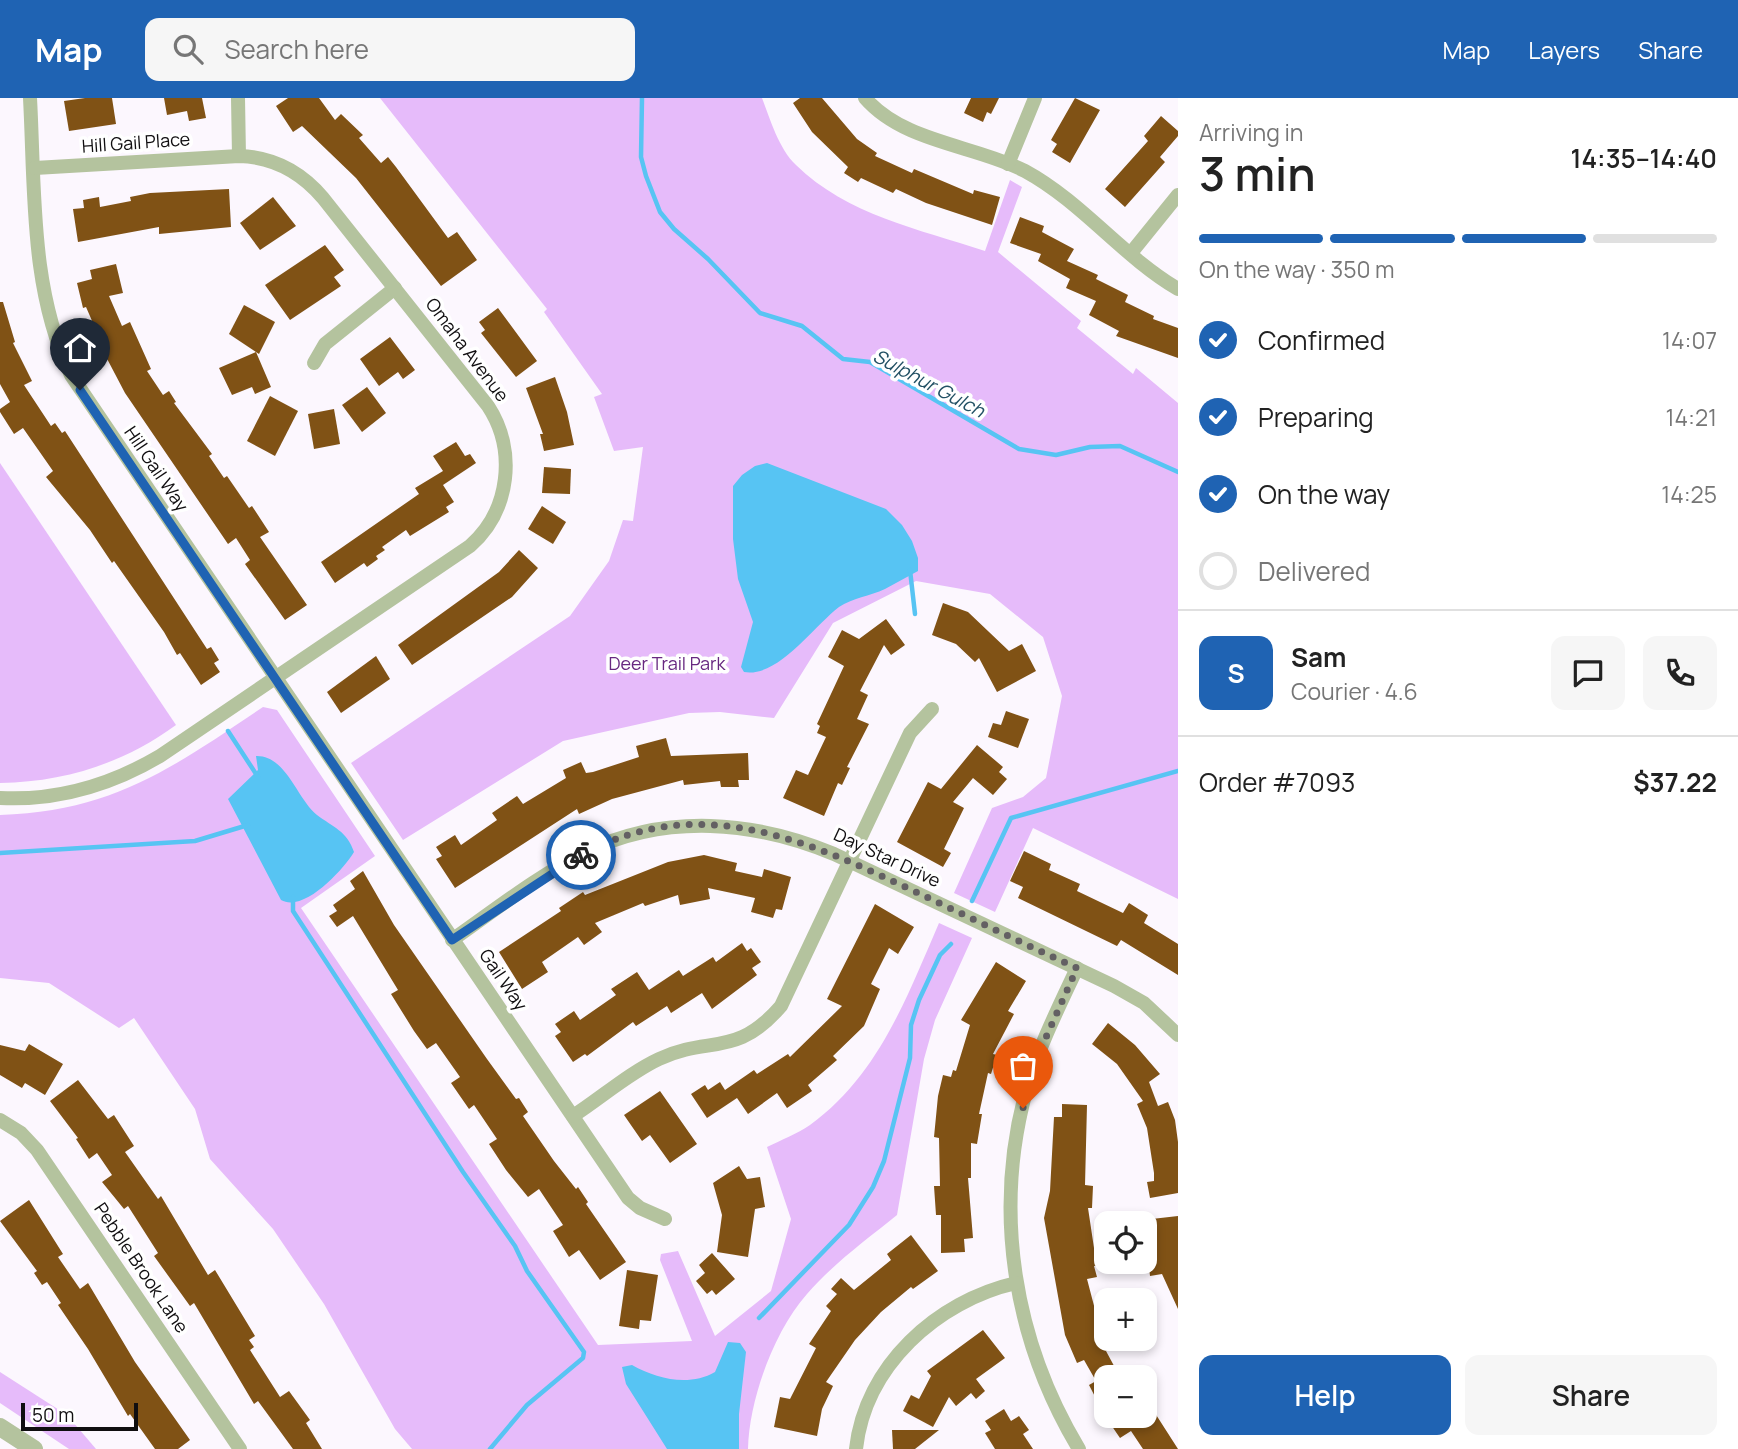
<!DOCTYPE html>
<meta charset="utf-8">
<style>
:root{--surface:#fff;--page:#f6f6f6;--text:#222;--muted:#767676;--line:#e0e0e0;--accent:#1f63b3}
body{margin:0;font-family:Manrope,sans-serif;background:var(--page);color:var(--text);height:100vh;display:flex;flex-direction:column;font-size:26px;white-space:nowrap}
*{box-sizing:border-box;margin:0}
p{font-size:23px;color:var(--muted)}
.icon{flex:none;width:38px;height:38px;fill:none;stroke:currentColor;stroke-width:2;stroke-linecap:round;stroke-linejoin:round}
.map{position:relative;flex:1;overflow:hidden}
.sheet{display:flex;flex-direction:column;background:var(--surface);width:560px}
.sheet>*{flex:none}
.buttons{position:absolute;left:1094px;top:1113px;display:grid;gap:14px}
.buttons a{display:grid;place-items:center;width:63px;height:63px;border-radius:14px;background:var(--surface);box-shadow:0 4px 10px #0003;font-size:35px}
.scale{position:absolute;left:21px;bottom:18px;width:117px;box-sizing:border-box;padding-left:7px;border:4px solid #100e10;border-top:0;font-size:19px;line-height:24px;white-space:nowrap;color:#100e10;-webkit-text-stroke:5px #fff;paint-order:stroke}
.pin{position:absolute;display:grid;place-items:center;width:60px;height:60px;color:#fff;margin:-72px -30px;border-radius:50% 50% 50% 0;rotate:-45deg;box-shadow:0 0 7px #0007}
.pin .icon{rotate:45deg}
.courier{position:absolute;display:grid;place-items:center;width:70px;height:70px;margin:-35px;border:5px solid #1f63b3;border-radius:50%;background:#fff;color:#222;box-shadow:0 2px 9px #0007}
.summary em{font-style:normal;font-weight:600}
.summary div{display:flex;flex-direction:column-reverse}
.summary{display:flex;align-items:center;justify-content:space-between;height:119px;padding:0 21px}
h1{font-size:46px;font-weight:600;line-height:52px}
.bar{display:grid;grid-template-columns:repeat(4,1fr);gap:10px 7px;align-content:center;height:84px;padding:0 21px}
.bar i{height:9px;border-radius:5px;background:var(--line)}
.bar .selected{background:var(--accent)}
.bar p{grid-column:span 4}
.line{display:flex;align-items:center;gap:18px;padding:0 21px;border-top:2px solid var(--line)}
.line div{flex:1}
.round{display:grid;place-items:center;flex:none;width:74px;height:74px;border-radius:14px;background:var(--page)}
ol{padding:0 21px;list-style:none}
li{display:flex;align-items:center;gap:21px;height:77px}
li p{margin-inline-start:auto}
li .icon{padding:7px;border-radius:50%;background:var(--accent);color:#fff;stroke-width:4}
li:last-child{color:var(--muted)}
li i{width:38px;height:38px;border:4px solid var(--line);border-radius:50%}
.button{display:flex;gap:14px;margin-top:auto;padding:14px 21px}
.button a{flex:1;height:80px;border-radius:14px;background:var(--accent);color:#fff;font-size:28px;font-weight:600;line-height:80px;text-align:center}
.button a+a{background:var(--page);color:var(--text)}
header{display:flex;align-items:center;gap:42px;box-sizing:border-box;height:98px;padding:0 35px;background:var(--accent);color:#fff}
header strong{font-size:33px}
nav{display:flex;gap:38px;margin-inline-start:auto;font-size:24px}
.search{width:490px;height:63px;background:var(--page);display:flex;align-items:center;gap:18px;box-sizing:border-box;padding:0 24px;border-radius:14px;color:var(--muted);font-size:26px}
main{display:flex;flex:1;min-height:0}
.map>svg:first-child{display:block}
.green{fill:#e6bbfa}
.water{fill:#57c4f3}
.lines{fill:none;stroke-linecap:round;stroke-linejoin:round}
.stream{stroke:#57c4f3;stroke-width:4.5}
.building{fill:#805215}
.minor{stroke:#b4c39e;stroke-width:14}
.tertiary{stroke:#b4c39e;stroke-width:18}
.done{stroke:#636063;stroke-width:7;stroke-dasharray:0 12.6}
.route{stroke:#1f63b3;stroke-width:9}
.labels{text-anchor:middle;stroke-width:7;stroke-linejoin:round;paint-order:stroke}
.street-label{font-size:18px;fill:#100e10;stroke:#fff}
.park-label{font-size:18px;fill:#672880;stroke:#fff}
.water-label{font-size:19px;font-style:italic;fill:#225064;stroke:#fff}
</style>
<header>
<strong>Map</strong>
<div class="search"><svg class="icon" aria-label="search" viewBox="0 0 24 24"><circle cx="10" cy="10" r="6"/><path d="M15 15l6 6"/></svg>Search here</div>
<nav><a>Map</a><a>Layers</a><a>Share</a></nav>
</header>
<main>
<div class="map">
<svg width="1178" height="1351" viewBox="0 0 1178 1351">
<rect width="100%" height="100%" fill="#fcf7fe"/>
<g class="green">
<path d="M380,0H762C770,21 779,51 796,67C847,117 919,131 985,153L1010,82L1022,89L998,154L1081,223L1077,230L1133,276L1136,270L1178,305V801L1033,730L995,814L954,795L992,710L1023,699L1046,680L1062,598L1043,539L990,496L916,483L833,525L774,620L720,614L689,615L563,643L403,742L351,665L570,518L609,463L623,422L633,423L643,349L614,353L594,299L602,296L544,214L547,211Z"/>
<path d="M0,365L176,627C124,665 65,684 0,685Z"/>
<path d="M263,609L277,612L375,758L301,810L598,1247L692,1243L660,1162L661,1156L678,1153L715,1238L771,1193L791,1121L767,1049C781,1042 797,1036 810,1027C878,978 907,899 939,825L972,840L935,922L924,961L897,1117C866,1142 833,1166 807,1196C774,1233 749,1302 748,1351H412L395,1331L324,1206L273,1131L210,1061L195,1011L134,920L119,930L49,885L0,880V717C114,713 172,670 263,609Z"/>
<path d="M0,1274L67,1317L96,1351H69L0,1305Z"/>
</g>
<g class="water">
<path d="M767,365L886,411L902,427L912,443L918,460V473C907,479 896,485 885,491C870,498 852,500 839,509C813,529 778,580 744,574L741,569L753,524L738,481L733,441V388L742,377L755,368Z"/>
<path d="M256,658C286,657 297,701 317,717C333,729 347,733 354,754C343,772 304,815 281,802L228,701L258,672Z"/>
<path d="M728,1244L740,1245L746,1254L739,1316V1351H667L626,1286L622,1269L632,1267C657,1281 689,1289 715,1274Z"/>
</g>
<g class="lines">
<g class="stream">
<path d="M642,0L641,59L646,78L660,114L674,131L708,161L760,215L802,228L843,261L870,264L1019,351L1056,357L1090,349L1120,348L1178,374"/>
<path d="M910,472L915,516"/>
<path d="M228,633L258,679"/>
<path d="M0,755L195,743L248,727"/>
<path d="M293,799V813L463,1074L515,1148L527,1173L584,1254L583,1260L527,1307L490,1351"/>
<path d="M972,803L1011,720L1178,673"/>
<path d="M759,1220L849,1127L873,1089L884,1063L910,960L911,927L919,902L940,857L951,846"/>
</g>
</g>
<g class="building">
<path d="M85,0H112L116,26L69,33L64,3Z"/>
<path d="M164,0H202L206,20L189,23L187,13L167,17Z"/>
<path d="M288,0H319L335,22L341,16L363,37L359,40L381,65L388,59L396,69L448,140L457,134L477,162L441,188L356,80L302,28L293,34L276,8Z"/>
<path d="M800,0H822L857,41L877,55L875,58L912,75L914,71L973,96L974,92L1000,99L992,127L926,105L896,91L893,95L861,80L858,84L844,75L848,69L812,34L793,5Z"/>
<path d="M971,0H999L991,16L987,14L983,24L964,15Z"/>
<path d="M1075,0L1100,12L1070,65L1052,54L1057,46L1051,42Z"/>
<path d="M1161,18L1178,33V38L1160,59L1165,64L1125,109L1105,91L1148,43L1144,38Z"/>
<path d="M229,91L231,129L159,136V129L78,144L73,111L84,110L83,102L99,99L100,109L131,103L130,99L150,95Z"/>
<path d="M273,99L296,128L260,152L240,125Z"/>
<path d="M1020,119L1044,128L1042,134L1074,151L1067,163L1098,177L1096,181L1128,197L1125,204L1154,218L1153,221L1178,230V260L1116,238L1119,233L1089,217L1096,203L1066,190L1070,181L1038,163L1041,156L1010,145Z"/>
<path d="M325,147L344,172L334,179L341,188L290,222L265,187Z"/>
<path d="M116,166L123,195L109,198L122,228L130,224L151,271L147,273L163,297L169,293L176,304L174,305L212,356L209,358L224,380L227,378L249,410L252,408L269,434L260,439L307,507L285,522L245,466L250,462L236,440L228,446L125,295L104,255L100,257L90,234L96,232L86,209L83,210L77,185L92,181L90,172Z"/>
<path d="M0,204H3L15,244L13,245L32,283L24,287L51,328L55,325L62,335L65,333L207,551L211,549L219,562L214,565L220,574L201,587L180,555L177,557L164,534L114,463L112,465L90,432L46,379L53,373L23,330L14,336L0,314V311L10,304L0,286Z"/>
<path d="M244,207L275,224L259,256L229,236Z"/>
<path d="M498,210L537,263L516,279L481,235L485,232L479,224Z"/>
<path d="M390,239L415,272L403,281L398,274L379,288L360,261Z"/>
<path d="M256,254L271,289L255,296L252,289L232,297L219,270Z"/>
<path d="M555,279L567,314L574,347L544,353L540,336H543L526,290Z"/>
<path d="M367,289L386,315L362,334L342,307Z"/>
<path d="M270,298L298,313L275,358L247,343Z"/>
<path d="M334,311L340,346L314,351L308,316Z"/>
<path d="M456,344L465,358L470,356L476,365L443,387L454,404L446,409L449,414L410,438L406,432L382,449L385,452L376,458L378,461L367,469L364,465L335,485L321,464L419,396L415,390L443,373L433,358Z"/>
<path d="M544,369L571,371L570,396L542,395Z"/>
<path d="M542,408L566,424L553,446L528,431Z"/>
<path d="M519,452L538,470L512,499L412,567L398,547L499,474Z"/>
<path d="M943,505L968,514L1009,553L1022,546L1036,573L997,594L979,560L975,564L956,546L932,537Z"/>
<path d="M886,521L905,547L891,557L884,547L860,593L868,597L857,621L869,626L847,669L850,670L842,687L838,685L824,718L783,700L796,672L808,677L826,639L817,635L820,628L817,626L844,568L828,559L842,532L859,541Z"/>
<path d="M376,558L390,581L341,615L327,594Z"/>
<path d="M1006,613L1029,621L1018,650L988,639L993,625L1001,627Z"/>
<path d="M666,640L671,658L748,655L749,682H738L739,689H721L720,683L684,687L683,682L612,701L579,716L577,711L455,790L436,761L442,758L436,749L455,737L461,747L497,722L492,715L517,698L523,706L566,680L563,672L581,664L586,675L593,674L639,659L636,648Z"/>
<path d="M977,647L1003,669L999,674L1007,681L993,697L973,680L953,704L964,710L944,751L951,755L943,769L897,744L928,684L941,691Z"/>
<path d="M1024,753L1051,766L1049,772L1080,786L1077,793L1123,815L1129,805L1148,817L1144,825L1178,846V877L1121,842L1117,848L1018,800L1023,789L1010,783Z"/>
<path d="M704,757L737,765L735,773L762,779L764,771L791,779L782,812L776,811L773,820L751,814L755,800L708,790L710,801L680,807L678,797L645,808L643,805L595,825L602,834L584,847L578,839L542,864L548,874L522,891L499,854L561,813L559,810L583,794L585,797L668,764Z"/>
<path d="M363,773L394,827L487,961L516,1001L519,1000L528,1014L523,1018L554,1063L576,1091L578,1089L588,1104L586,1106L626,1164L600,1182L579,1152L569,1159L553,1133L563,1127L539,1091L528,1099L506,1072L489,1046L497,1041L474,1007L469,1011L451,985L460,979L436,945L427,951L414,933L391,896L398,892L353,818L337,829L329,818L337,813L333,807L355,791L350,783Z"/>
<path d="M875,806L914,829L898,856L889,850L871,886L880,891L864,928L833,958L837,962L808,987L812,993L787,1010L777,995L748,1016L737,1000L707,1020L691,996L705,987L708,992L720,984L725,992L754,972L757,976L788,956L790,959L842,908L827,901Z"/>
<path d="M742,845L747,853L751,850L761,864L752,870L757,877L712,911L702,895L671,915L667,908L636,928L633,924L587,958L585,956L573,964L555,938L561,934L555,926L574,913L580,922L616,897L611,891L637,874L649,892L679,872L683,878L713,859L716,864Z"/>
<path d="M996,864L1026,883L1008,913L1014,916L993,956L997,957L991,976L988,975L979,1016H982L977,1046L971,1045V1080H968L973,1140L964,1141L965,1154L941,1155V1117H936L934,1088H940L939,1040L934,1039L938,998L943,977L951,979L953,972L956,973L970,927L961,922Z"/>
<path d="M1108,925L1135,947L1160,976L1149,984L1158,1008L1168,1004L1175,1022L1178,1044V1095L1150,1100L1147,1084L1154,1083V1075L1147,1030L1137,1006L1143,1003L1117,966L1092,946Z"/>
<path d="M29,946L63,966L45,997L25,985L22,990L0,977V947L25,953Z"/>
<path d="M78,982L108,1021L114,1017L134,1048L125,1054L158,1101L161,1098L208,1177L215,1172L255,1238L249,1242L254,1249L250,1252L280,1299L289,1293L310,1322L306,1325L322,1351H293L258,1303L254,1306L194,1205L190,1208L154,1158L158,1155L128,1108L124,1111L102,1084L112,1077L97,1055L89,1061L76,1041L78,1040L50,1003Z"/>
<path d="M660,993L697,1046L670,1065L650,1037L642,1043L624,1017Z"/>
<path d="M1062,1006L1087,1007L1085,1087L1093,1088L1092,1110H1088L1094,1150L1106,1147V1166L1094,1168L1097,1179L1087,1181L1098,1223L1106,1220V1241H1136L1106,1253L1120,1279H1106V1318H1141L1144,1324V1298L1178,1351H1143L1131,1333L1120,1340L1105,1318L1089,1287L1096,1283L1084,1262L1077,1265L1065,1237L1044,1120L1050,1093L1054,1019H1062Z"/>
<path d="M739,1068L747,1081L760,1079L765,1109L755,1111L748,1159L717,1154L722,1117L713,1085Z"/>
<path d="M29,1102L63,1156L58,1159L80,1191L88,1185L135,1264L190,1342L178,1351H155L130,1316L128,1318L88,1251L58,1207L61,1205L47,1184L42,1187L34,1175L37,1173L0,1123Z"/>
<path d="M1178,1118V1211L1162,1176L1150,1178L1143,1122Z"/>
<path d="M911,1137L938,1173L913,1191L911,1189L881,1214L855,1242L826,1284L833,1288L822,1311L817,1338L774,1329L780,1299L790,1301L816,1250L809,1246L831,1213L826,1208L837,1196L831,1191L841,1180L854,1192L891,1162L887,1156Z"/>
<path d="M712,1155L735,1181L716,1197L712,1192L707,1196L696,1183L705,1175L699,1167Z"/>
<path d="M627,1172L658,1177L651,1223L640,1222L639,1231L619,1228Z"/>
<path d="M983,1232L1005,1260L976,1281L985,1293L976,1301L971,1295L956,1308L949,1299L933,1329L903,1313L911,1297L919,1301L931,1278L927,1273Z"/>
<path d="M1004,1311L1011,1323L1019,1318L1029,1332L1023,1336L1033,1351H995L985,1335L991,1332L985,1323Z"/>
<path d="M892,1332H939L915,1351H893Z"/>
</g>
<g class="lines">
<g class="minor">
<path d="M30,0C35,92 30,192 71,277L628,1100L640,1110L665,1121"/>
<path d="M238,0L239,58"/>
<path d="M865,0C904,45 975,47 1025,73C1082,104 1122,158 1178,191"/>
<path d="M1008,66L1035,0"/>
<path d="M1131,155L1178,97"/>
<path d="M314,265L325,246L395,190"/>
<path d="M0,700C58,703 111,687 160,658L470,448C510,413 517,352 488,308L323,100C301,74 273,59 239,58L35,70"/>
<path d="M452,842C495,812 539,777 586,754C666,715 755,723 834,756L1114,888L1144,905L1178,937"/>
<path d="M1077,870C1058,911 1038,950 1026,993C993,1115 1014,1243 1079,1351"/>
<path d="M573,1018C601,1000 629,975 659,961C710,937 735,961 781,908L910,635L932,611"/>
<path d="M0,1022L21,1035L37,1052L240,1351"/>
<path d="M856,1351C865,1268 937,1203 1016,1185"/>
</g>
<path class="tertiary" d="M0,1329L34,1351"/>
</g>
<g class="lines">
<path class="done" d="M581,757C700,692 808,743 918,795C971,820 1024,846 1077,870L1038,957L1023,1010"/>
<path class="route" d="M80,292L452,842L581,757"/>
</g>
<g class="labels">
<g class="street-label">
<text transform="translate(136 45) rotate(-4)" y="6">Hill Gail Place</text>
<text transform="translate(467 252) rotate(53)" y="6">Omaha Avenue</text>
<text transform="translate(156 371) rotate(56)" y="6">Hill Gail Way</text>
<text transform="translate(887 760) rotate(25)" y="6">Day Star Drive</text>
<text transform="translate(503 882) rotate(56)" y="6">Gail Way</text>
<text transform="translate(141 1170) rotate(56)" y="6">Pebble Brook Lane</text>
</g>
<g class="park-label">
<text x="667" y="572">Deer Trail Park</text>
</g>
<g class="water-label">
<text transform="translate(929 285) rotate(28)" y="7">Sulphur Gulch</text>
</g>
</g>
</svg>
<div class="buttons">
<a><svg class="icon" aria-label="locate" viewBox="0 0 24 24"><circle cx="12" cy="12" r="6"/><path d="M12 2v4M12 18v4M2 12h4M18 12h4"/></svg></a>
<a>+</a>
<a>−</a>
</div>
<div class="scale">50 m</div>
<div class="pin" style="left:1023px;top:1010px;background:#ea580c"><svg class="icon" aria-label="bag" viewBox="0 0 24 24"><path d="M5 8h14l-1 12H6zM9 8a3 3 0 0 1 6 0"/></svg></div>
<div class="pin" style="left:80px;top:292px;background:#1f2937"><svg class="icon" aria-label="home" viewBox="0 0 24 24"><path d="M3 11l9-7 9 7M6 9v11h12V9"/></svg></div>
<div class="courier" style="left:581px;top:757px"><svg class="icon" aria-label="bike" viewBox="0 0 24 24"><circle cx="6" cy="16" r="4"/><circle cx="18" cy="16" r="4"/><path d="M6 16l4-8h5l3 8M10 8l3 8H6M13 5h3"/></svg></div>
</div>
<section class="sheet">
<div class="summary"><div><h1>3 min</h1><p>Arriving in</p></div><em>14:35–14:40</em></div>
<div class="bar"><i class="selected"></i><i class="selected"></i><i class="selected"></i><i></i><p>On the way · 350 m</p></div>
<ol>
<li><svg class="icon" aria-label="check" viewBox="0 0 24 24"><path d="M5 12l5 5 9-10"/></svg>Confirmed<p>14:07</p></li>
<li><svg class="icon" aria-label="check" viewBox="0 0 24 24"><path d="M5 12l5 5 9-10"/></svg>Preparing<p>14:21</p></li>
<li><svg class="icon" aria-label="check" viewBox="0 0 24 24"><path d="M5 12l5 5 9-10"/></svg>On the way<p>14:25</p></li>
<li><i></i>Delivered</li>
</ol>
<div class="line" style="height:126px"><b class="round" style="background:var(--accent);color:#fff">S</b><div><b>Sam</b><p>Courier · 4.6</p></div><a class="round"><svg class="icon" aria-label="chat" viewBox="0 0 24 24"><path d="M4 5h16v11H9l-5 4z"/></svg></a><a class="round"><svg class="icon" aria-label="phone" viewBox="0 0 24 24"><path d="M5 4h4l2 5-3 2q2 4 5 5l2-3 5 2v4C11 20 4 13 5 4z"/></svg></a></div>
<div class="line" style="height:91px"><div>Order #7093</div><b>$37.22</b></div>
<div class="button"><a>Help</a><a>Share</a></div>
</section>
</main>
